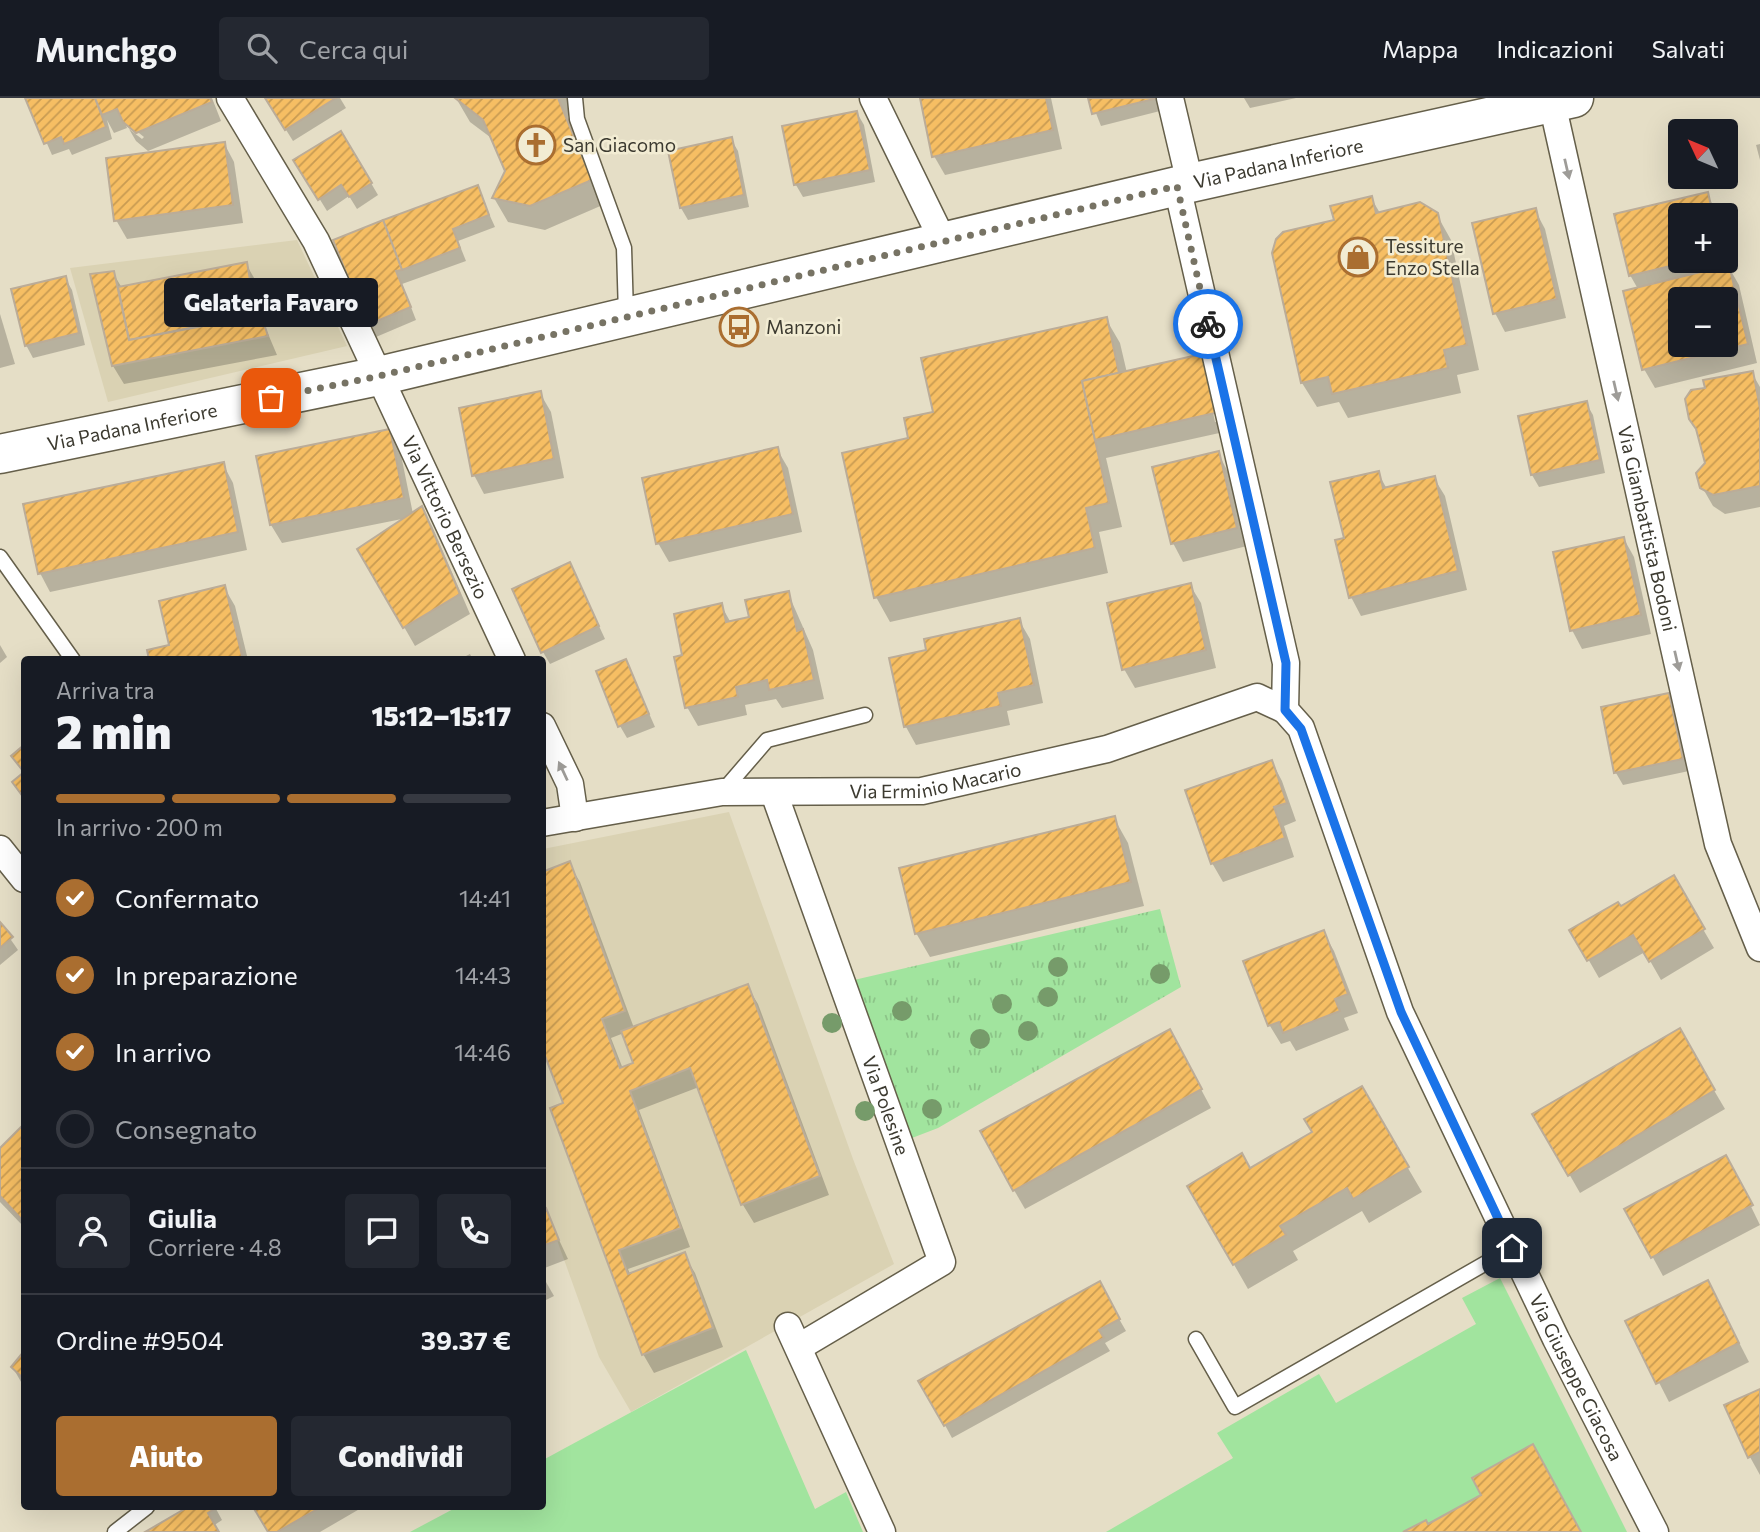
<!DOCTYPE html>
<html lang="it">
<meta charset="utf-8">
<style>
:root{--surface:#171b24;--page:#242831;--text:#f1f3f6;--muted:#9ea1a6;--line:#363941;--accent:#aa6e30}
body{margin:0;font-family:Commissioner,sans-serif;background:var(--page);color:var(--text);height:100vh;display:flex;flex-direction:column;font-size:26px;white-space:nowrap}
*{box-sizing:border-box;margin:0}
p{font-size:23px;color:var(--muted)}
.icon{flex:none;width:38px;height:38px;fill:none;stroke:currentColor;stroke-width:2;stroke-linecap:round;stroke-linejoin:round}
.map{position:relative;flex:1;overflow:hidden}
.side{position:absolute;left:21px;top:558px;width:525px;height:854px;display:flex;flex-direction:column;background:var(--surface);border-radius:7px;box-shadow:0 7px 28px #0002}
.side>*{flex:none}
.needle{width:46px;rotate:314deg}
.tools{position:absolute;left:1668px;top:21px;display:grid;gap:14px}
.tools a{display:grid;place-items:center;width:70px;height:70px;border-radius:7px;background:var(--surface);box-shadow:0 7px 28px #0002;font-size:35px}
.pin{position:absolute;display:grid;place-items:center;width:60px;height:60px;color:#fff;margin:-30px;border-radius:14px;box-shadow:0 4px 10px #0006}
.courier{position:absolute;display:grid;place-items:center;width:70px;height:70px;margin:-35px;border:5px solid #1a73e8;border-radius:50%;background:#fff;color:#222;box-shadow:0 2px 9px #0007}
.bubble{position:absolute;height:49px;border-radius:7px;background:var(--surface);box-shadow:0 7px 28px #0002;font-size:23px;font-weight:800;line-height:49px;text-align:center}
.head em{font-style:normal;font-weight:800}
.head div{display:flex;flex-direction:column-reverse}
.head{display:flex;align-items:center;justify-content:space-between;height:119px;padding:0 35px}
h1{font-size:46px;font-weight:800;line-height:52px}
.bar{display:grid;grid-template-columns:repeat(4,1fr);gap:10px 7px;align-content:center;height:84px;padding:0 35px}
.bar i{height:9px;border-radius:5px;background:var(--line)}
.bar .selected{background:var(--accent)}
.bar p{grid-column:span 4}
.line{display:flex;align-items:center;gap:18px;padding:0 35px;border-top:2px solid var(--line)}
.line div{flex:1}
.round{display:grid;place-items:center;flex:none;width:74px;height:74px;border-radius:7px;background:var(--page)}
ol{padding:0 35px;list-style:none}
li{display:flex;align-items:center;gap:21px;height:77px}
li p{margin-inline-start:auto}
li .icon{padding:7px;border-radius:50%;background:var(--accent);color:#fff;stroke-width:4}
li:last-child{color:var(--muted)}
li i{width:38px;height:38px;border:4px solid var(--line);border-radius:50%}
.button{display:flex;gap:14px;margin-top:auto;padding:14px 35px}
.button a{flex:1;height:80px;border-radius:7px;background:var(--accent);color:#fff;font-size:28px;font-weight:800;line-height:80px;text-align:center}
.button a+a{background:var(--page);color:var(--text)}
header{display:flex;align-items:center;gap:42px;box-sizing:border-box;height:98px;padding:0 35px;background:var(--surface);border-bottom:2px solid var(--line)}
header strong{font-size:33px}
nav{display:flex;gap:38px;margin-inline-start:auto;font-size:24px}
.search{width:490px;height:63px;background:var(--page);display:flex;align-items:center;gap:18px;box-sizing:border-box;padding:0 24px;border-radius:7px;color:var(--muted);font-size:26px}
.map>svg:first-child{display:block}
.built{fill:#dad2b3}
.grass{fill:#a1e49e}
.park{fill:url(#park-tufts)}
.shadow{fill:#0003;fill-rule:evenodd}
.building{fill:url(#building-hatch);stroke:#bbac98;stroke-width:2;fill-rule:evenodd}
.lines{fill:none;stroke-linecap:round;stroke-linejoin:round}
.lane-casing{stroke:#655f4a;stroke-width:17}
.street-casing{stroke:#655f4a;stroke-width:29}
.primary-casing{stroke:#655f4a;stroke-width:41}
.lane{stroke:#fff;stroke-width:14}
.street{stroke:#fff;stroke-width:26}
.primary{stroke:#fff;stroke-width:38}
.tree{fill:#769b6a}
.oneway{fill:#9e9c98}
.done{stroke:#777364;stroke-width:7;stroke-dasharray:0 12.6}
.route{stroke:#1a73e8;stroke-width:9}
.labels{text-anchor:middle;stroke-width:5;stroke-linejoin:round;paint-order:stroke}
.poi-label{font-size:19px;fill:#3c3a30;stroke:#f2ecd3;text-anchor:start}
.street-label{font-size:19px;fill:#3c3a30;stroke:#f2ecd3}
</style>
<header>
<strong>Munchgo</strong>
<div class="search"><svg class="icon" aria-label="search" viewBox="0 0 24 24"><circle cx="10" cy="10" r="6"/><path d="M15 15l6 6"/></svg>Cerca qui</div>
<nav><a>Mappa</a><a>Indicazioni</a><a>Salvati</a></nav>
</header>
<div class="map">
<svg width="1760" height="1434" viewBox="0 0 1760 1434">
<defs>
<pattern id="park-tufts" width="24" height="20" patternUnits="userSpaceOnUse" patternTransform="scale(1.75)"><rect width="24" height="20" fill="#a1e49e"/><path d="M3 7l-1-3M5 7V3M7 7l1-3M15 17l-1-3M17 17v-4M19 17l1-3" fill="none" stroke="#8cc488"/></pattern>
<pattern id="building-hatch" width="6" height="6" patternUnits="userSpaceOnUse" patternTransform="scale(1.75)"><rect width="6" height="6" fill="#f6be63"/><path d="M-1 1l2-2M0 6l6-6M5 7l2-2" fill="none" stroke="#c89b52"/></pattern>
</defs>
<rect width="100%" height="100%" fill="#e5dec6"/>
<g class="built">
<path d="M297,142L347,248L108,304L70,170Z"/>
<path d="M729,714L853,1061L894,1166L631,1314L599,1259L543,1103V751Z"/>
</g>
<g class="grass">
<path d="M1500,1180L1627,1434H1106L1233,1360L1217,1335L1319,1276L1336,1305L1476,1226L1462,1200Z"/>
<path d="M746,1252L815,1411L846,1394L863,1434H410L457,1409H542L543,1362Z"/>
</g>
<path class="park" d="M1160,811L1181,889L938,1030L899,1045L841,885Z"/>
<g class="shadow">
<path d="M27,0H212L221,23L148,53L136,43L129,31L142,41L144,39L125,24L127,30L114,35L107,22L112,41L72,57L69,51L52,57Z"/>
<path d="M266,0H340L346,10L293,43Z"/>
<path d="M456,0H571L568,19L605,106L545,132L508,124L494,100L507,73L494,42L470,24Z"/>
<path d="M921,0H1051L1062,51L945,77L934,58Z"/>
<path d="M1090,0H1157L1160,13L1101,28Z"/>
<path d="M1244,0H1296L1250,10Z"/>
<path d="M857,15L864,27L875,84L803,99L796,87L784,30Z"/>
<path d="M731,41L738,53L749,109L688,122L681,110L670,54Z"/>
<path d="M224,45L234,64L243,125L127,141L116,122Z"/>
<path d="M1760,46V62L1756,47Z"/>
<path d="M303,74L371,85L378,97L357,111L349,98L327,113Z"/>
<path d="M477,89L495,129L458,143L466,163L402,186L416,222L376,239L335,143Z"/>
<path d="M1707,96L1718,117H1680V163H1726V150L1731,173L1739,187L1757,265L1655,290L1644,271L1638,191L1630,177L1617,118ZM1680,201H1726V247H1680Z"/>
<path d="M1371,100L1380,115L1437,117L1451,142L1479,272L1457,277L1461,295L1348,320L1339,304L1317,309L1302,285L1274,155L1336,124Z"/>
<path d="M1535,112L1545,131L1566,220L1505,234L1495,215Z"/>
<path d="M246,166L257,185L263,224L277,257L124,286L113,268L92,178L113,175L122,190Z"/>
<path d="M65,180L72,192L85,247L33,260L26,247Z"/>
<path d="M0,216L15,266L0,270Z"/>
<path d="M1106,221L1120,245L1127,275L1201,258L1212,277L1224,334L1106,360L1122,429L1099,434L1108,475L890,524L876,499L911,341L935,315ZM1205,276H1208L1219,323L1215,324Z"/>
<path d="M1752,275L1760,289V409L1725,416L1713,408L1702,389L1706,365L1707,291Z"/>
<path d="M540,295L551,314L564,380L484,396L474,377Z"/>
<path d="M1586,305L1593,317L1605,375L1539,389L1532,377Z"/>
<path d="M389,333L400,352L413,416L421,410L432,428L470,516L415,548L360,452L407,420L282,445L271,427Z"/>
<path d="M777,351L788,370L802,434L669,464L658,445Z"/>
<path d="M1218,355L1228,374L1247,448L1183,464L1173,445Z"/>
<path d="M223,366L233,385L247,452L50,494L40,475Z"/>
<path d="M1378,375L1387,391L1434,380L1445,398L1467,492L1361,518L1351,499L1346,441Z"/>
<path d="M1624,441L1634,459L1651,536L1582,551L1572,532Z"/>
<path d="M576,478L605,541L550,566L543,554Z"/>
<path d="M1190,487L1201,505L1216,570L1135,590L1124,571Z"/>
<path d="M224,489L235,508L248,562H151L171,548Z"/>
<path d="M788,495L813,552L824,601L782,610L776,601L745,607L747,617L698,628L687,609L684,558L721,507L731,525L751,521Z"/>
<path d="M1019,522L1030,541L1043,605L1007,613L1010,627L916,647L906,629L891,561L928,553Z"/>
<path d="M0,547L7,559L0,565Z"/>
<path d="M470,556L473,562H458Z"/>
<path d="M626,563L655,629L627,640L620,628Z"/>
<path d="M1668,597L1675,609L1689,673L1623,687L1616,675Z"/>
<path d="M24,649V703L14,684L24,677L13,658Z"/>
<path d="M1272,664L1282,683L1296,723L1284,728L1294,759L1223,784L1212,765Z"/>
<path d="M1114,720L1128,745L1144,808L930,859L916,835Z"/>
<path d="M569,766L580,784L634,930L747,888L758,906L829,1097L754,1125L743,1107L699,989L639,1012L690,1149L628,1171L630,1176L684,1157L695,1175L723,1249L654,1275L643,1256L565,1006L549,961L544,963L542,960V775ZM624,935L635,966L623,971L611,940Z"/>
<path d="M1673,780L1714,850L1661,882L1645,854L1599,880L1572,833L1620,811Z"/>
<path d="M0,826L18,852L0,867Z"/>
<path d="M1323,834L1334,853L1358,915L1344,920L1349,932L1296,953L1290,943L1281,946L1270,928L1246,864Z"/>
<path d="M1679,933L1725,1011L1580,1095L1535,1016Z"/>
<path d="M1180,952L1211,1010L1025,1111L1014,1092Z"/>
<path d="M1361,990L1422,1094L1369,1125L1362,1113L1293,1153L1298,1162L1248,1191L1189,1088L1250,1072L1314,1035Z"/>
<path d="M24,1029V1129L0,1104V1053Z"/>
<path d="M1736,1078L1760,1127L1663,1178L1627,1112Z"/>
<path d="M545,1112L568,1161L542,1171V1113Z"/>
<path d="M542,1177L554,1198L542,1204Z"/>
<path d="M1708,1184L1749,1264L1669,1304L1628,1224Z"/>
<path d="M1099,1186L1126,1233L1105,1245L1110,1253L952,1340L921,1283Z"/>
<path d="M24,1256V1289L13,1270Z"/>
<path d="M1760,1293V1377L1750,1359Z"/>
<path d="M191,1409H215L222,1422L213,1428L217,1434H149Z"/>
<path d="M255,1409H363L320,1434H270Z"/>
</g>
<g class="building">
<path d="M25,0H95L106,29L64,46L61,39L44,46Z"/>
<path d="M95,0H210L212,4L136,35L123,24L117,11L102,17Z"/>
<path d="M265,0H336L285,32Z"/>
<path d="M455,0H558L592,82L530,108L492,100L505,73L483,22Z"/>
<path d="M920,0H1046L1053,32L932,59Z"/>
<path d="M1088,0H1154V1L1092,16Z"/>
<path d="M857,13L870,72L794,87L782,28Z"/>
<path d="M341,33L372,85L349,99L341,87L318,102L293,62Z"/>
<path d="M732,39L744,97L680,110L668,53Z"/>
<path d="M225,44L233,107L114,123L106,60Z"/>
<path d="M478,87L489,117L453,131L460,150L402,172L383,122Z"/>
<path d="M1708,94L1713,117H1680V163H1691L1629,178L1614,116Z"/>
<path d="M1372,98L1376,115L1420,104L1438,115L1467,247L1444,252L1448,270L1332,296L1328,279L1301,285L1272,155L1276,141L1283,134L1334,122L1330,108Z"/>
<path d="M1536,110L1557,201L1493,216L1472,125Z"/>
<path d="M383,122L402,172L396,173L411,209L367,227L333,142Z"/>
<path d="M247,164L256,217L129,242L118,189Z"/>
<path d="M1729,167L1748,246L1642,272L1623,193ZM1680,201H1726V247H1680Z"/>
<path d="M114,173L129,242L261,217L268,238L112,268L90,176Z"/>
<path d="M66,178L79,235L25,248L11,191Z"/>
<path d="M1107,219L1119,275L1082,283L1109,405L1086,410L1095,450L874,500L842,355L908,340L904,320L933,314L921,260Z"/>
<path d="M1202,256L1215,315L1095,342L1082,283Z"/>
<path d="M1753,273L1760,310V388L1713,397L1700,390L1696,375L1705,365L1696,331L1689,321L1685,301L1691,292L1705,290L1703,282Z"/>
<path d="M541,293L554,361L472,378L459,310Z"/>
<path d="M1587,303L1600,362L1531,377L1518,318Z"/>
<path d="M390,331L404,400L270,427L256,358Z"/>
<path d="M778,349L793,416L656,446L642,380Z"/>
<path d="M1219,353L1237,430L1171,446L1152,369Z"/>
<path d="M224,364L238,434L38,476L23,406Z"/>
<path d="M1379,373L1383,390L1435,378L1458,473L1349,500L1335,442L1344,440L1330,384Z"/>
<path d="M422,408L460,496L403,530L357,451Z"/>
<path d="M1624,439L1641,517L1570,533L1553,454Z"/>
<path d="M570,464L599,528L541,555L512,491Z"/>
<path d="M1191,485L1206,552L1122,572L1107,505Z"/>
<path d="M225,487L243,562H149L147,552L169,547L159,503Z"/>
<path d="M789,493L797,533L803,531L814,582L769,592L767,582L736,589L738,599L685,610L674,559L682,557L674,516L722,505L726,524L749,519L745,502Z"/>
<path d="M1020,520L1034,587L998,595L1001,608L904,629L889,560L926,552L924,541Z"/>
<path d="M626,561L649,616L618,629L596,573Z"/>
<path d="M1669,595L1683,661L1614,675L1601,609Z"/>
<path d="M24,647V700L12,684L24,674L11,658Z"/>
<path d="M1272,662L1287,705L1274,709L1285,740L1211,766L1185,692Z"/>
<path d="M1115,718L1131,784L915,836L899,770Z"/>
<path d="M570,763L625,913L602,921L620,970L633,965L621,933L748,886L820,1078L741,1107L690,970L630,993L681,1130L619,1152L628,1176L685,1154L713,1230L642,1257L550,1010L563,1005L542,950V774Z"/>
<path d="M1674,777L1705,831L1649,864L1633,837L1587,863L1569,832L1618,804L1621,808Z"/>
<path d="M0,824L13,839L0,850Z"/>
<path d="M1324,832L1348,896L1335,901L1340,913L1283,935L1279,924L1268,928L1243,863Z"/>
<path d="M1680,930L1715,992L1568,1078L1532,1016Z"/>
<path d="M1170,931L1202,991L1013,1093L980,1033Z"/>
<path d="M1362,988L1409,1069L1353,1101L1347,1090L1280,1128L1286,1137L1233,1167L1187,1088L1242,1055L1250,1070L1312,1034L1304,1021Z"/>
<path d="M24,1026V1124L0,1098V1050Z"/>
<path d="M1726,1057L1753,1107L1651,1160L1624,1111Z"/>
<path d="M546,1110L559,1142L542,1148V1111Z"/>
<path d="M1708,1182L1739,1245L1656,1286L1625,1223Z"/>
<path d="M1100,1183L1120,1221L1099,1232L1104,1240L944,1328L918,1283Z"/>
<path d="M24,1253V1281L11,1269Z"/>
<path d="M1760,1291V1354L1748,1360L1724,1307Z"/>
<path d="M1533,1346L1581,1434H1403L1426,1422L1428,1426L1481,1397L1472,1380Z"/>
<path d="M188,1409H217L208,1415L219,1434H145Z"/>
<path d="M253,1409H321L277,1434H268Z"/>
</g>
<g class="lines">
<defs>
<g id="lane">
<path d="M575,0L577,21L624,150L626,216"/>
<path d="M0,459L73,562"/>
<path d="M723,693L767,642L865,617"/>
<path d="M1196,1241L1235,1309L1512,1150"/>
<path d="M115,1434L147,1409"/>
</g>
<g id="street">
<path id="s1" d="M230,0L316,143L512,562"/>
<path d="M873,0L943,143"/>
<path d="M1170,0L1190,85"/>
<path id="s2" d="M1552,5L1718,746L1760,850"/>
<path id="s3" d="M1177,88L1286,565L1285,612L1301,630L1400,914L1556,1241L1655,1434"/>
<path d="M542,628L570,686L575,720"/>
<path id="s4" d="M774,695L942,1164L799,1249"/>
<path id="s5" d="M542,725L722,694L922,693L1107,651L1257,599L1285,612"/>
<path d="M0,751L24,781"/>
<path d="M788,1228L882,1434"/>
</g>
<g id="primary">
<path id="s6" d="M0,356L379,278L1190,85L1574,0"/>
</g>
</defs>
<use href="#lane" class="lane-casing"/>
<use href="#street" class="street-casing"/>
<use href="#primary" class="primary-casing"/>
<use href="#lane" class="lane"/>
<use href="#street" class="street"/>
<use href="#primary" class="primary"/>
</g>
<g class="tree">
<circle cx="1058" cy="869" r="10"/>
<circle cx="1160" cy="876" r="10"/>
<circle cx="1048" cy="899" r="10"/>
<circle cx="1002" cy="906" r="10"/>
<circle cx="902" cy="913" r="10"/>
<circle cx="832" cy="925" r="10"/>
<circle cx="1028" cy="933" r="10"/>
<circle cx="980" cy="941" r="10"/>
<circle cx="932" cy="1011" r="10"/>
<circle cx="865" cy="1013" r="10"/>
</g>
<defs><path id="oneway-solid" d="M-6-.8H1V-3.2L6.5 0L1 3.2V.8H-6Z" transform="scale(1.75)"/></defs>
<g class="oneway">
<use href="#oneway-solid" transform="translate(1567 71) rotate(77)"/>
<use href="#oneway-solid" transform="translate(1616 293) rotate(77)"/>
<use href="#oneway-solid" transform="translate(1677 563) rotate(77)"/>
<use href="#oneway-solid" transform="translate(563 673) rotate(-115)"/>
</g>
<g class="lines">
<path class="done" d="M271,300L379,278L1177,88L1208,226"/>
<path class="route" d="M1208,226L1286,565L1285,612L1301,631L1401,914L1512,1150"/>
</g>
<defs>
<symbol id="church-ring" viewBox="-11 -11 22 22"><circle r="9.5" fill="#f2ecd3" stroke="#aa6e30" stroke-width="1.5"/><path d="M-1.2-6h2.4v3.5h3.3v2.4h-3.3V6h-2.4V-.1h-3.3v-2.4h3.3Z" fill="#aa6e30"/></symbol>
<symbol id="shop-ring" viewBox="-11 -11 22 22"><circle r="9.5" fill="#f2ecd3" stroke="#aa6e30" stroke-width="1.5"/><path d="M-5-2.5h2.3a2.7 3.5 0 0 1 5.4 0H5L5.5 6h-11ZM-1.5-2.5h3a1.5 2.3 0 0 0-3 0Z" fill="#aa6e30"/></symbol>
<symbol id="bus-ring" viewBox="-11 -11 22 22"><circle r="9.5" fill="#f2ecd3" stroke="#aa6e30" stroke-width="1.5"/><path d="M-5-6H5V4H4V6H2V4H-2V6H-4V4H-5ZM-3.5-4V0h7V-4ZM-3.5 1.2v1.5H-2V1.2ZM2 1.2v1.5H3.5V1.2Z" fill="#aa6e30"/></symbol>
</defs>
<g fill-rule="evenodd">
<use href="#church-ring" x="514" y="25" width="44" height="44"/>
<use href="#shop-ring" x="1336" y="137" width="44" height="44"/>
<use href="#bus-ring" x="717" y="207" width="44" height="44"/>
</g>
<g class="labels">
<g class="poi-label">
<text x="563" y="54">San Giacomo</text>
<text x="1385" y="155">Tessiture<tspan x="1385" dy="22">Enzo Stella</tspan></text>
<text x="766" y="236">Manzoni</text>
</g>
<g class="street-label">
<text dy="7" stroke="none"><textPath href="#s6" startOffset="1311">Via Padana Inferiore</textPath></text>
<text dy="7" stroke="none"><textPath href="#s6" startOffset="135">Via Padana Inferiore</textPath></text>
<text dy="7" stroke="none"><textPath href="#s1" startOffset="472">Via Vittorio Bersezio</textPath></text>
<text dy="7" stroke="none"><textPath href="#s2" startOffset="436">Via Giambattista Bodoni</textPath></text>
<text dy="7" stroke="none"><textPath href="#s5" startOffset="397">Via Erminio Macario</textPath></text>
<text dy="7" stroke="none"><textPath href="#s4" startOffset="332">Via Polesine</textPath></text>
<text dy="7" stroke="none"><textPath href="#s3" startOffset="1267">Via Giuseppe Giacosa</textPath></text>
</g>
</g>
</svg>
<div class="tools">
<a><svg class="needle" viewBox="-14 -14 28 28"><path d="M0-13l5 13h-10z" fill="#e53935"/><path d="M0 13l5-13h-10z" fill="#9ea1a6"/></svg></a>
<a>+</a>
<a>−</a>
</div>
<div class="pin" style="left:271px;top:300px;background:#ea580c"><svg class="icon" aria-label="bag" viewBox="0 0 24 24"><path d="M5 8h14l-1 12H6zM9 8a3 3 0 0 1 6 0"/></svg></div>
<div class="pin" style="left:1512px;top:1150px;background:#1f2937"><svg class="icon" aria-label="home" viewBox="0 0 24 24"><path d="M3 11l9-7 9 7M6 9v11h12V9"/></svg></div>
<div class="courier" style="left:1208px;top:226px"><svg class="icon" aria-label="bike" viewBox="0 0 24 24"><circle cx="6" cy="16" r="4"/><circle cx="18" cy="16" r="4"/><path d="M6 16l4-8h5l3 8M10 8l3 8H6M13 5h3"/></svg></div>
<div class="bubble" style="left:164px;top:180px;width:214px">Gelateria Favaro</div>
<section class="side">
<div class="head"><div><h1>2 min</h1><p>Arriva tra</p></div><em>15:12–15:17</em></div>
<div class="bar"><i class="selected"></i><i class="selected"></i><i class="selected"></i><i></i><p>In arrivo · 200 m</p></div>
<ol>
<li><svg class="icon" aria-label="check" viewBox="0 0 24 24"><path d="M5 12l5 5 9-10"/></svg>Confermato<p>14:41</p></li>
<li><svg class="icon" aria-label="check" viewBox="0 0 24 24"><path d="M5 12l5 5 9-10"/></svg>In preparazione<p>14:43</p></li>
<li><svg class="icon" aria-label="check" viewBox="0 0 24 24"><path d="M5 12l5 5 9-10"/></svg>In arrivo<p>14:46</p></li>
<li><i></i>Consegnato</li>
</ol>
<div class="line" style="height:126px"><a class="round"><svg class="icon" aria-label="person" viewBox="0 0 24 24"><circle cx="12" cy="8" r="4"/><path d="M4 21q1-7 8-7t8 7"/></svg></a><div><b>Giulia</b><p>Corriere · 4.8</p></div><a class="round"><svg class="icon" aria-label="chat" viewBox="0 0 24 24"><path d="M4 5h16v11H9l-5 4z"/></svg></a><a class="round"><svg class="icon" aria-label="phone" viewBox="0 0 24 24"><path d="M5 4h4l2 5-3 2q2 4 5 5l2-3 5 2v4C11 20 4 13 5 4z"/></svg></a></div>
<div class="line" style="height:91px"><div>Ordine #9504</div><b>39.37 €</b></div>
<div class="button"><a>Aiuto</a><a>Condividi</a></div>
</section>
</div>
